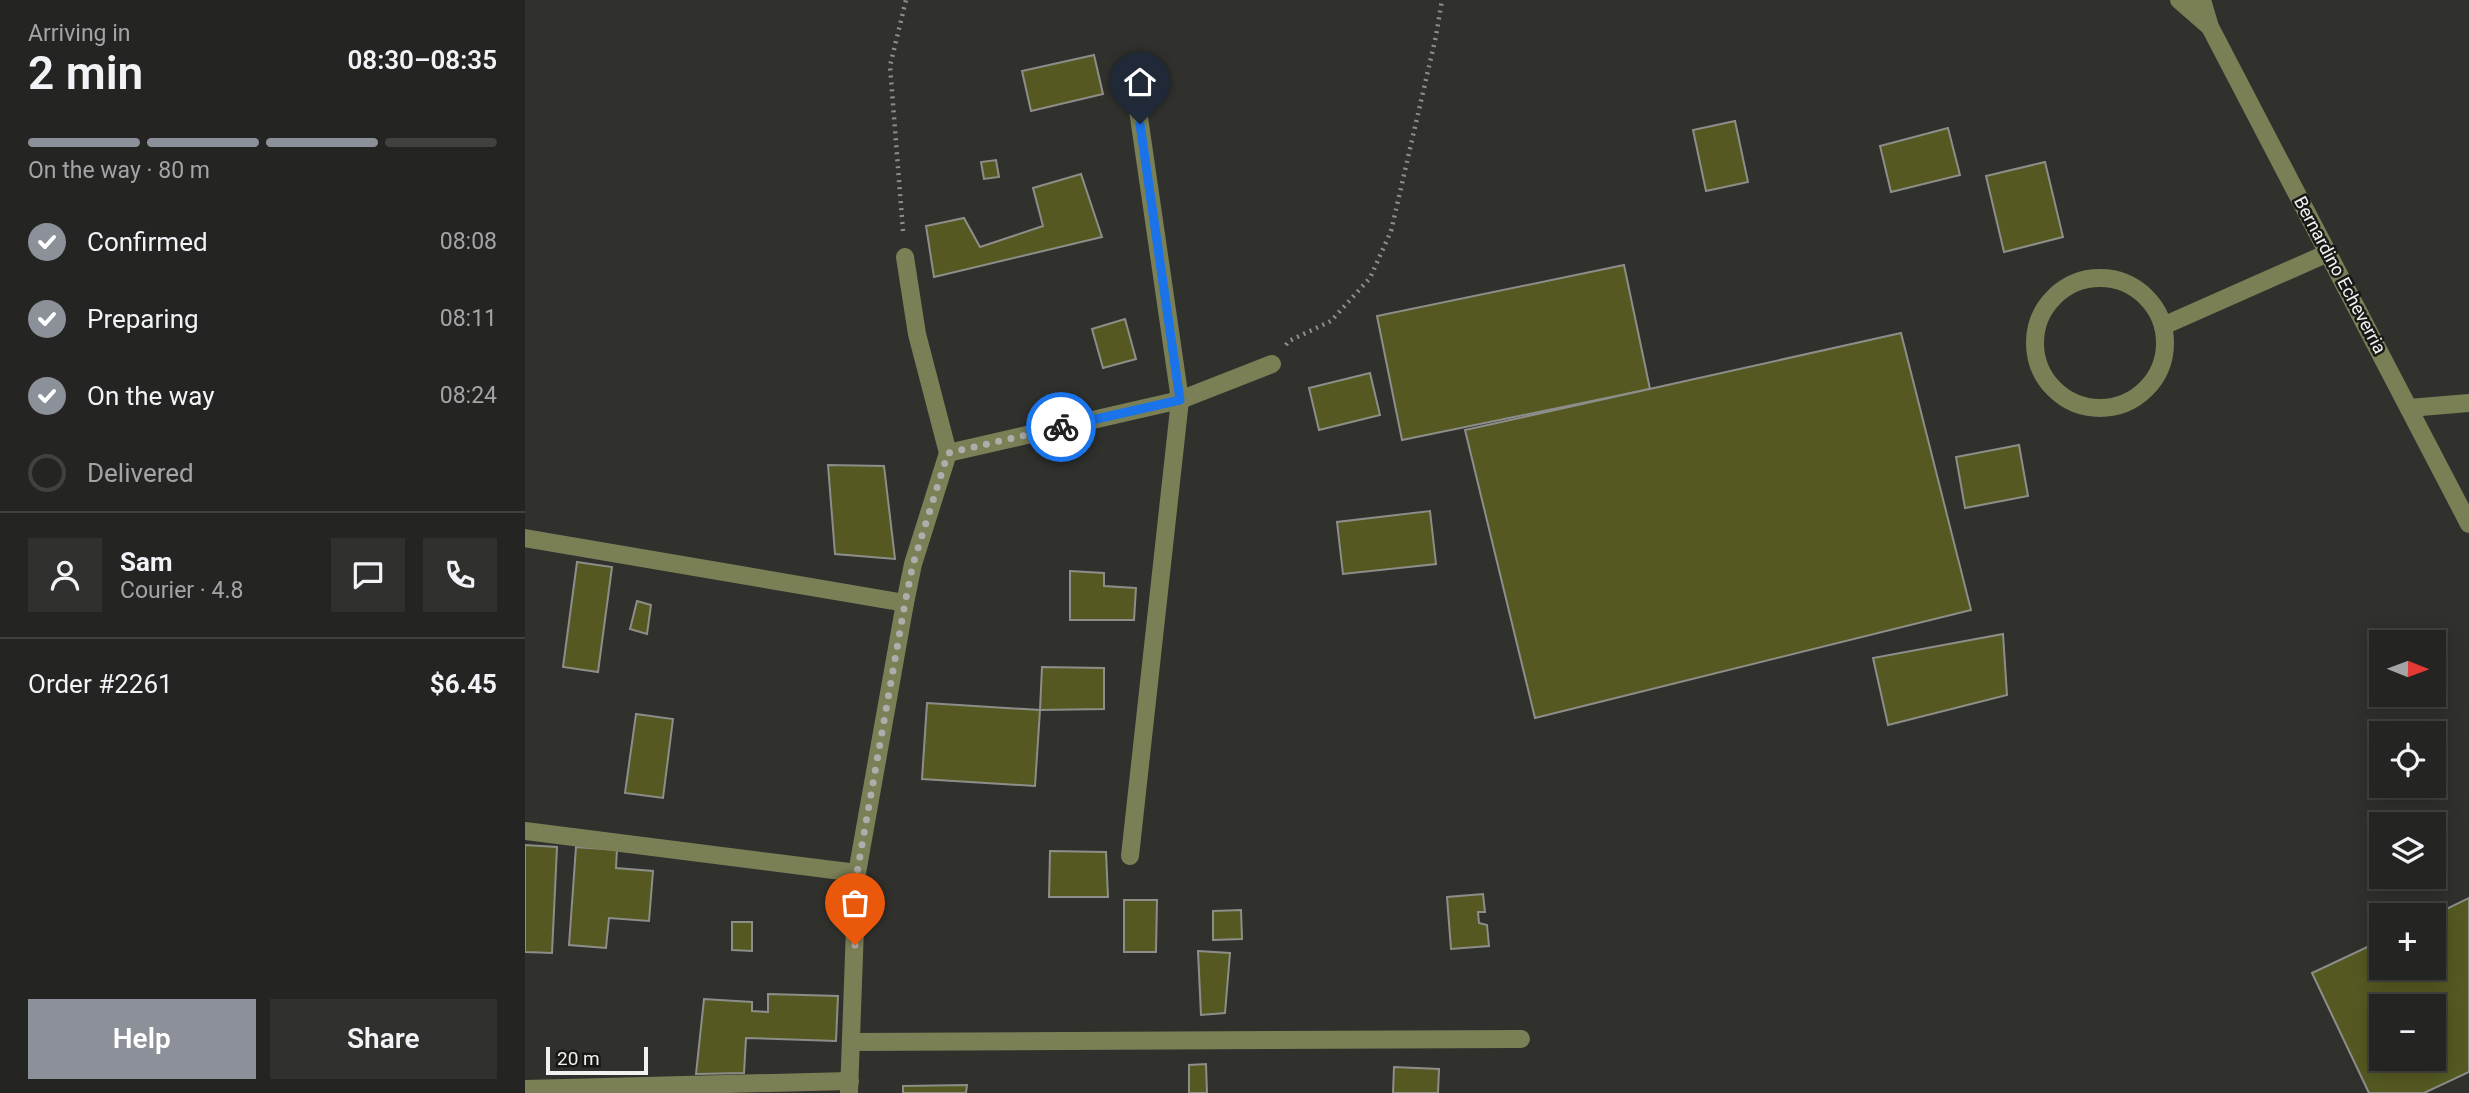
<!DOCTYPE html>
<meta charset="utf-8">
<style>
:root{--surface:#242422;--page:#30302f;--text:#f1f3f6;--muted:#a3a4a5;--line:#414140;--accent:#8c9099}
body{margin:0;font-family:Roboto,sans-serif;background:var(--page);color:var(--text);height:100vh;display:flex;flex-direction:column;font-size:26px;white-space:nowrap}
*{box-sizing:border-box;margin:0}
p{font-size:23px;color:var(--muted)}
.icon{flex:none;width:38px;height:38px;fill:none;stroke:currentColor;stroke-width:2;stroke-linecap:round;stroke-linejoin:round}
.map{position:relative;flex:1;overflow:hidden}
.panel{display:flex;flex-direction:column;background:var(--surface);width:525px}
.panel>*{flex:none}
.needle{width:46px;rotate:91deg}
.tools{position:absolute;left:1844px;top:630px;display:grid;gap:14px}
.tools a{display:grid;place-items:center;width:77px;height:77px;border-radius:0px;background:var(--surface);box-shadow:0 4px 18px #0003,0 0 0 2px var(--line);font-size:35px}
.scale{position:absolute;left:21px;bottom:18px;width:102px;box-sizing:border-box;padding-left:7px;border:4px solid #f1f2f0;border-top:0;font-size:19px;line-height:24px;white-space:nowrap;color:#f1f2f0;-webkit-text-stroke:5px #181817;paint-order:stroke}
.pin{position:absolute;display:grid;place-items:center;width:60px;height:60px;color:#fff;margin:-72px -30px;border-radius:50% 50% 50% 0;rotate:-45deg;box-shadow:0 0 7px #0007}
.pin .icon{rotate:45deg}
.courier{position:absolute;display:grid;place-items:center;width:70px;height:70px;margin:-35px;border:5px solid #1a73e8;border-radius:50%;background:#fff;color:#222;box-shadow:0 2px 9px #0007}
.summary em{font-style:normal;font-weight:600}
.summary div{display:flex;flex-direction:column-reverse}
.summary{display:flex;align-items:center;justify-content:space-between;height:119px;padding:0 28px}
h1{font-size:46px;font-weight:600;line-height:52px}
.bar{display:grid;grid-template-columns:repeat(4,1fr);gap:10px 7px;align-content:center;height:84px;padding:0 28px}
.bar i{height:9px;border-radius:5px;background:var(--line)}
.bar .active{background:var(--accent)}
.bar p{grid-column:span 4}
.line{display:flex;align-items:center;gap:18px;padding:0 28px;border-top:2px solid var(--line)}
.line div{flex:1}
.round{display:grid;place-items:center;flex:none;width:74px;height:74px;border-radius:0px;background:var(--page)}
ol{padding:0 28px;list-style:none}
li{display:flex;align-items:center;gap:21px;height:77px}
li p{margin-inline-start:auto}
li .icon{padding:7px;border-radius:50%;background:var(--accent);color:#fff;stroke-width:4}
li:last-child{color:var(--muted)}
li i{width:38px;height:38px;border:4px solid var(--line);border-radius:50%}
.button{display:flex;gap:14px;margin-top:auto;padding:14px 28px}
.button a{flex:1;height:80px;border-radius:0px;background:var(--accent);color:#fff;font-size:28px;font-weight:600;line-height:80px;text-align:center}
.button a+a{background:var(--page);color:var(--text)}
main{display:flex;flex:1;min-height:0}
.map>svg:first-child{display:block}
.building{fill:#555921;stroke:#8d8e8a;stroke-width:2;fill-rule:evenodd}
.lines{fill:none;stroke-linecap:round;stroke-linejoin:round}
.path{stroke:#8e8e8c;stroke-width:4.5;stroke-dasharray:2 5;stroke-linecap:butt}
.minor{stroke:#7b7f56;stroke-width:18}
.done{stroke:#adaeac;stroke-width:7;stroke-dasharray:0 12.6}
.route{stroke:#1a73e8;stroke-width:9}
.labels{text-anchor:middle;stroke-width:5;stroke-linejoin:round;paint-order:stroke}
.street-label{font-size:18px;fill:#f1f2f0;stroke:#181817}
</style>
<main>
<section class="panel">
<div class="summary"><div><h1>2 min</h1><p>Arriving in</p></div><em>08:30–08:35</em></div>
<div class="bar"><i class="active"></i><i class="active"></i><i class="active"></i><i></i><p>On the way · 80 m</p></div>
<ol>
<li><svg class="icon" aria-label="check" viewBox="0 0 24 24"><path d="M5 12l5 5 9-10"/></svg>Confirmed<p>08:08</p></li>
<li><svg class="icon" aria-label="check" viewBox="0 0 24 24"><path d="M5 12l5 5 9-10"/></svg>Preparing<p>08:11</p></li>
<li><svg class="icon" aria-label="check" viewBox="0 0 24 24"><path d="M5 12l5 5 9-10"/></svg>On the way<p>08:24</p></li>
<li><i></i>Delivered</li>
</ol>
<div class="line" style="height:126px"><a class="round"><svg class="icon" aria-label="person" viewBox="0 0 24 24"><circle cx="12" cy="8" r="4"/><path d="M4 21q1-7 8-7t8 7"/></svg></a><div><b>Sam</b><p>Courier · 4.8</p></div><a class="round"><svg class="icon" aria-label="chat" viewBox="0 0 24 24"><path d="M4 5h16v11H9l-5 4z"/></svg></a><a class="round"><svg class="icon" aria-label="phone" viewBox="0 0 24 24"><path d="M5 4h4l2 5-3 2q2 4 5 5l2-3 5 2v4C11 20 4 13 5 4z"/></svg></a></div>
<div class="line" style="height:91px"><div>Order #2261</div><b>$6.45</b></div>
<div class="button"><a>Help</a><a>Share</a></div>
</section>
<div class="map">
<svg width="1944" height="1093" viewBox="0 0 1944 1093">
<rect width="100%" height="100%" fill="#30302d"/>
<g class="building">
<path d="M569,55L578,94L506,111L497,71Z"/>
<path d="M1210,121L1223,182L1181,191L1168,130Z"/>
<path d="M1423,128L1435,175L1366,192L1355,146Z"/>
<path d="M471,160L474,177L459,179L456,162Z"/>
<path d="M1520,162L1538,237L1479,252L1461,176Z"/>
<path d="M556,174L577,237L409,277L401,226L439,218L455,247L518,226L508,188Z"/>
<path d="M1099,265L1125,389L877,440L852,316Z"/>
<path d="M600,319L611,359L578,368L567,329Z"/>
<path d="M1376,333L1446,610L1010,718L940,430Z"/>
<path d="M845,373L855,415L794,430L784,388Z"/>
<path d="M1494,445L1503,496L1440,508L1431,457Z"/>
<path d="M303,465L359,466L370,559L310,554Z"/>
<path d="M905,511L911,564L818,574L812,522Z"/>
<path d="M52,562L87,567L73,672L38,667Z"/>
<path d="M545,571L579,573V586L611,588L609,620H545Z"/>
<path d="M112,601L126,605L122,634L105,629Z"/>
<path d="M1478,634L1482,695L1363,725L1348,658Z"/>
<path d="M517,667L579,668V709L515,710Z"/>
<path d="M402,703L515,710L510,786L397,779Z"/>
<path d="M111,714L148,719L138,798L100,793Z"/>
<path d="M0,845L32,847L27,953L0,952Z"/>
<path d="M51,847L92,850L91,868L128,871L124,921L84,918L81,948L44,945Z"/>
<path d="M525,851L581,852L583,897H524Z"/>
<path d="M958,894L960,912H953L954,923L962,925L964,946L926,949L922,897Z"/>
<path d="M1944,898V1072L1899,1093H1844L1787,973L1857,940V968H1909V915ZM1857,1006H1909V1059H1857Z"/>
<path d="M599,900H632L631,952H599Z"/>
<path d="M716,910L717,939L688,940V911Z"/>
<path d="M207,922H227V951L207,950Z"/>
<path d="M673,951L705,953L700,1013L676,1015Z"/>
<path d="M243,994L313,996L311,1041L221,1038L219,1073L171,1074L179,999L227,1002V1011L243,1012Z"/>
<path d="M681,1064L682,1093H664V1065Z"/>
<path d="M869,1067L914,1069L913,1093H868Z"/>
<path d="M442,1085L441,1093H378V1086Z"/>
</g>
<g class="lines">
<g class="path">
<path d="M378,231L365,66L381,0"/>
<path d="M761,345L764,341L806,321L845,278L866,231L911,36L917,0"/>
</g>
<g class="minor">
<path d="M1654,0L1685,27"/>
<path d="M1677,0L1685,27L1944,524"/>
<circle cx="1575" cy="343" r="65"/>
<path d="M1638,326L1803,253"/>
<path d="M1884,408L1944,403"/>
<path d="M423,453L655,400L747,364"/>
<path d="M0,538L380,603"/>
<path d="M0,831L332,873"/>
<path d="M605,856L655,400L607,69"/>
<path d="M326,1042L996,1039"/>
<path d="M0,1089L325,1081"/>
<path d="M324,1093L332,873L380,603L388,564L423,453L392,334L380,257"/>
</g>
</g>
<g class="lines">
<path class="done" d="M330,945L332,873L380,603L388,564L423,453L536,427"/>
<path class="route" d="M536,427L655,400L615,124"/>
</g>
<g class="labels">
<g class="street-label">
<text transform="translate(1815 275) rotate(62)" y="6">Bernardino Echeverria</text>
</g>
</g>
</svg>
<div class="tools">
<a><svg class="needle" viewBox="-14 -14 28 28"><path d="M0-13l5 13h-10z" fill="#e53935"/><path d="M0 13l5-13h-10z" fill="#a3a4a5"/></svg></a>
<a><svg class="icon" aria-label="locate" viewBox="0 0 24 24"><circle cx="12" cy="12" r="6"/><path d="M12 2v4M12 18v4M2 12h4M18 12h4"/></svg></a>
<a><svg class="icon" aria-label="layers" viewBox="0 0 24 24"><path d="M12 4l9 5-9 5-9-5zM3 14l9 5 9-5"/></svg></a>
<a>+</a>
<a>−</a>
</div>
<div class="scale">20 m</div>
<div class="pin" style="left:330px;top:945px;background:#ea580c"><svg class="icon" aria-label="bag" viewBox="0 0 24 24"><path d="M5 8h14l-1 12H6zM9 8a3 3 0 0 1 6 0"/></svg></div>
<div class="pin" style="left:615px;top:124px;background:#1f2937"><svg class="icon" aria-label="home" viewBox="0 0 24 24"><path d="M3 11l9-7 9 7M6 9v11h12V9"/></svg></div>
<div class="courier" style="left:536px;top:427px"><svg class="icon" aria-label="bike" viewBox="0 0 24 24"><circle cx="6" cy="16" r="4"/><circle cx="18" cy="16" r="4"/><path d="M6 16l4-8h5l3 8M10 8l3 8H6M13 5h3"/></svg></div>
</div>
</main>
